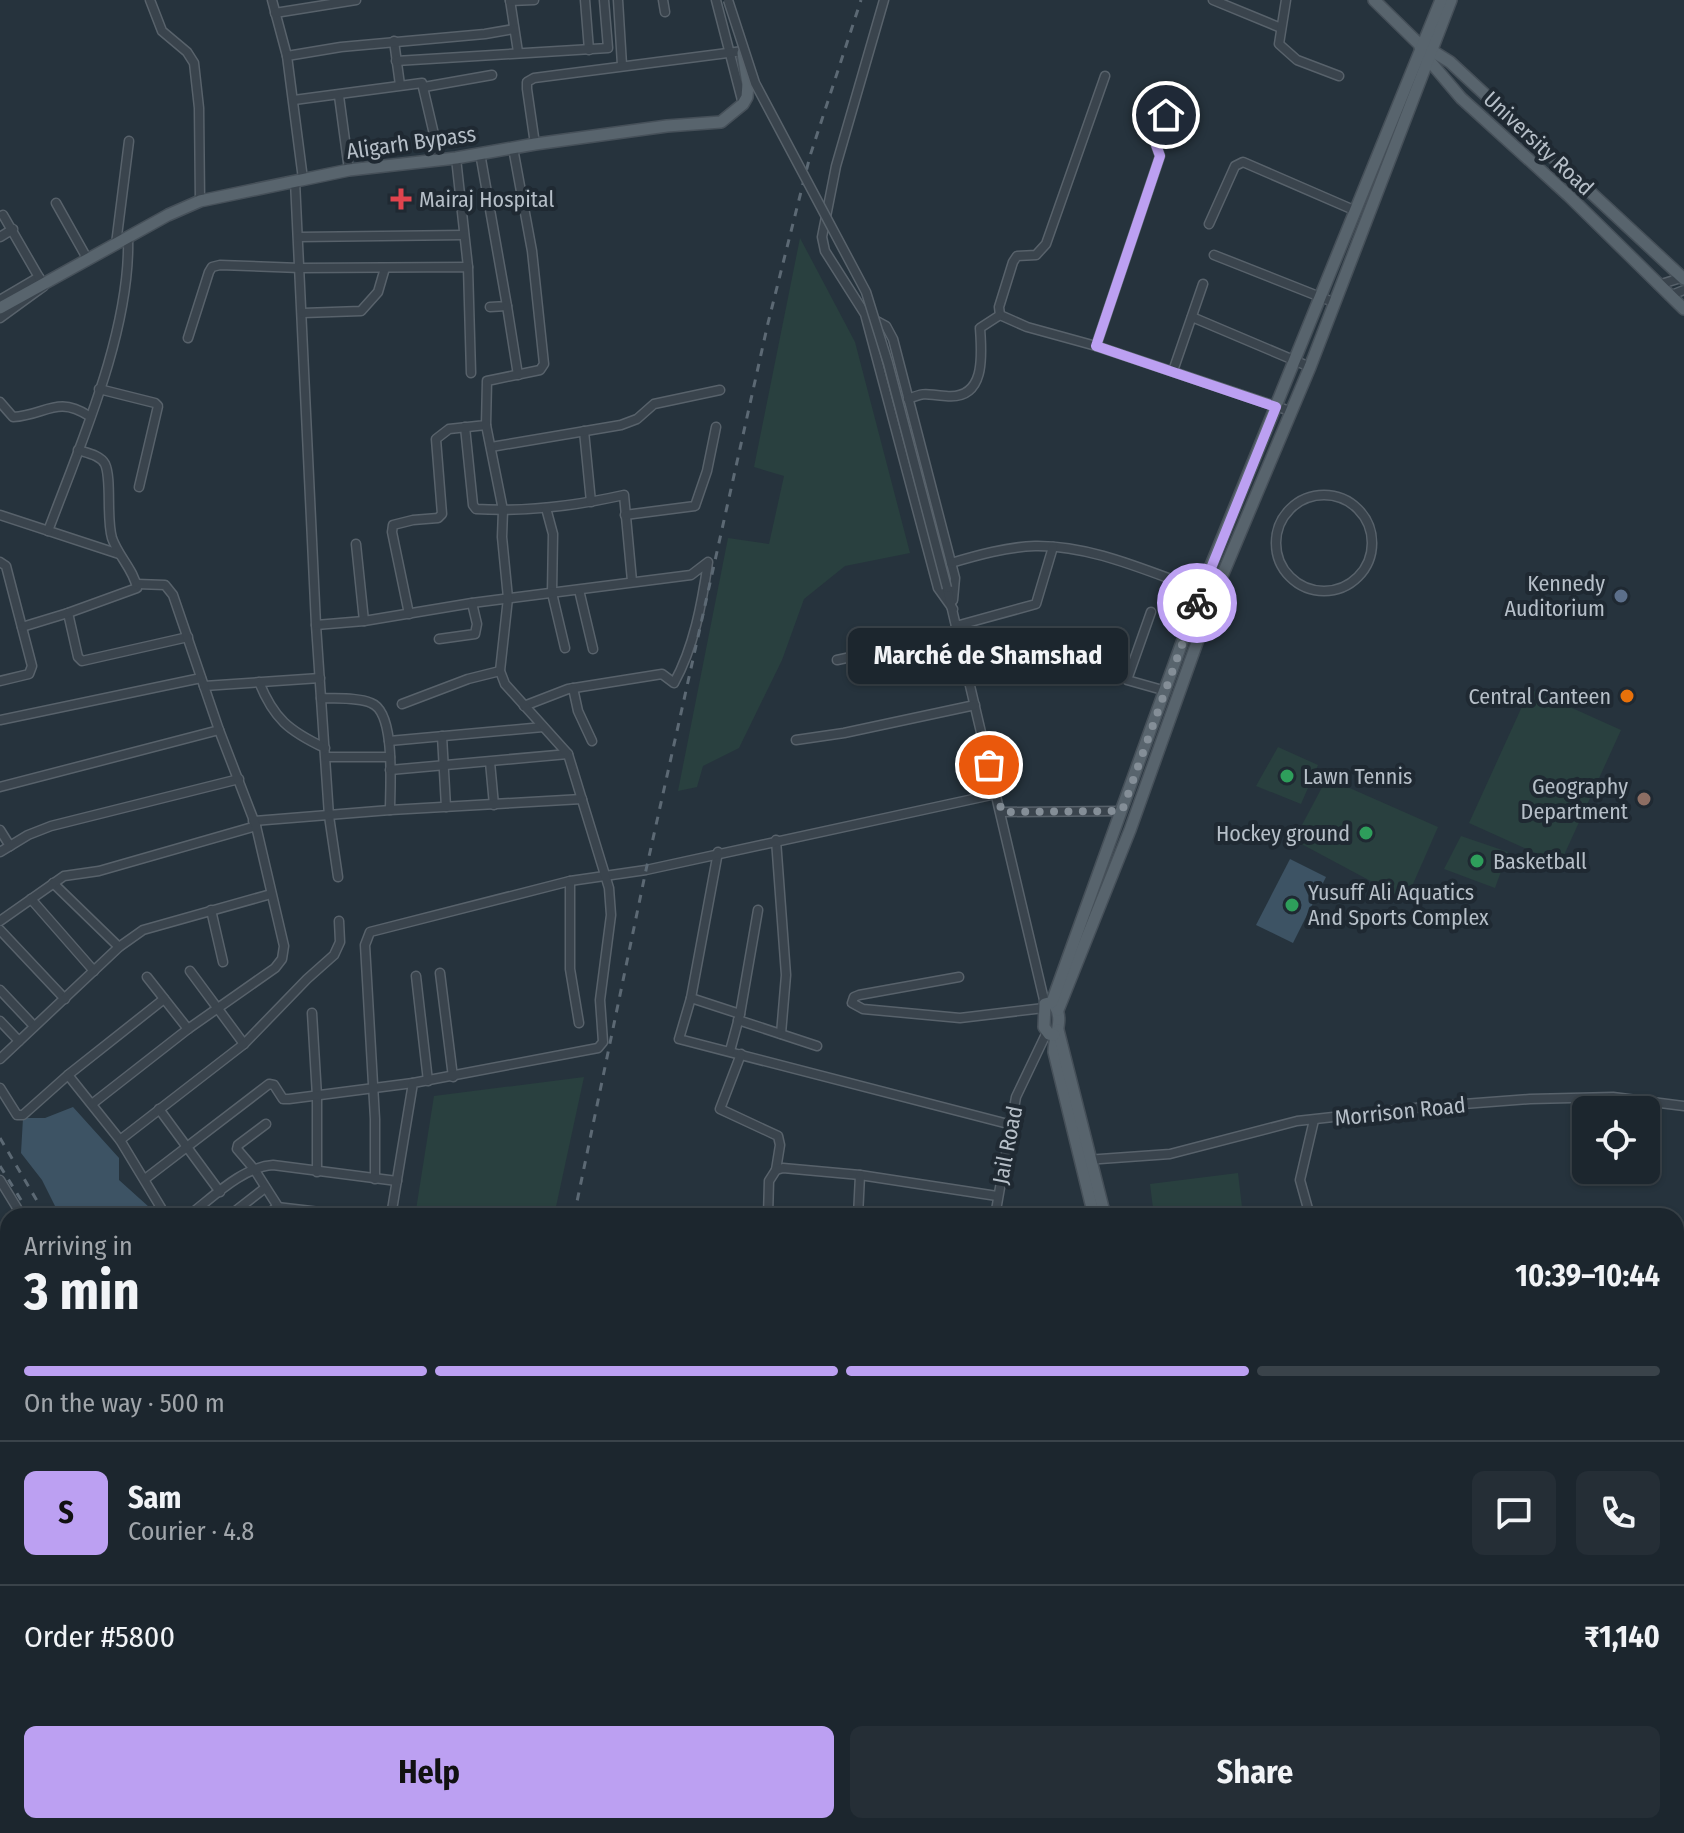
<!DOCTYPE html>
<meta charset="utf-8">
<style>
:root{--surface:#1c262e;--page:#252e36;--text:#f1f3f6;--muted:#a0a5aa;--line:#3a434a;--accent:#bca0f2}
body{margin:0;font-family:"Fira Sans Condensed",sans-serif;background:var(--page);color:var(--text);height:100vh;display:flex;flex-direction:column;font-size:30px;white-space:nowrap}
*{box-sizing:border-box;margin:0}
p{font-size:26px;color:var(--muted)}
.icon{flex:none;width:44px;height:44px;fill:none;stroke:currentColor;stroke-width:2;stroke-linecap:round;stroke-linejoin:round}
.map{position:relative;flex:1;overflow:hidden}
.details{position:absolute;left:0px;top:1208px;width:1684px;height:626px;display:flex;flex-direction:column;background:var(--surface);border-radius:24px 24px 0 0;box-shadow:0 2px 6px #0004,0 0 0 2px var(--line)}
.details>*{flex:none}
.tools{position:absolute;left:1572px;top:1096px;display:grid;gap:16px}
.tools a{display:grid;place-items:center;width:88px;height:88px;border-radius:12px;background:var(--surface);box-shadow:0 2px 6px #0004,0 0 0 2px var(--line);font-size:40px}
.pin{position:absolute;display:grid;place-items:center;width:68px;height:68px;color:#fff;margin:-34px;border:4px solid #fff;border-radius:50%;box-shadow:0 2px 8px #0007}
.courier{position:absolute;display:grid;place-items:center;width:80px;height:80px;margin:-40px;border:6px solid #bca0f2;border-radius:50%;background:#fff;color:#222;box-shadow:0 2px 10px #0007}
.bubble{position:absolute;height:56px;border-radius:12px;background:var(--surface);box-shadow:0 2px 6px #0004,0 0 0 2px var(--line);font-size:26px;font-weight:700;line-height:56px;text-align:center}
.summary em{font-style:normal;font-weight:700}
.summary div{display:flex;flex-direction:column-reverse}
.summary{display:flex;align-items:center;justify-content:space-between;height:136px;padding:0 24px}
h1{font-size:52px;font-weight:700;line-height:60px}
.bar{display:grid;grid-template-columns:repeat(4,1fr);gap:12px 8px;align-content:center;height:96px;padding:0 24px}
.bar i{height:10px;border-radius:6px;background:var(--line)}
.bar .selected{background:var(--accent)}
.bar p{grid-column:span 4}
.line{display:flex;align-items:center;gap:20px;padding:0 24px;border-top:2px solid var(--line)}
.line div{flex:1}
.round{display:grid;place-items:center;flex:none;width:84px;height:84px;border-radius:12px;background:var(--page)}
.primary-button{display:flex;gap:16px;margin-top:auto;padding:16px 24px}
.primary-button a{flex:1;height:92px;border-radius:12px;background:var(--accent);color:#111;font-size:32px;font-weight:700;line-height:92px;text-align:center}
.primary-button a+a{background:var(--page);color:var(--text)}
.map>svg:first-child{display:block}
.green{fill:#29403f}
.water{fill:#3d5364}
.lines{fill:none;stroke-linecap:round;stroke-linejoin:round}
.minor-casing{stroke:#58626b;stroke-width:11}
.major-casing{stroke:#465059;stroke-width:14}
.minor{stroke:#3a444d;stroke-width:8}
.major{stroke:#58646d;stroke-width:11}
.rail{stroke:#5c6974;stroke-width:3;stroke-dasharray:8 8;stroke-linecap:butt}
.minor-bridge-casing{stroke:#58626b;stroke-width:11;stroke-linecap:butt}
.minor-bridge{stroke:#3a444d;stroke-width:8}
.done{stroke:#848e97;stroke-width:8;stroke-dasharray:0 14.4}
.route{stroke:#bca0f2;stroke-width:10}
.health-dot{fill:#e0444e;stroke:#1f2932;stroke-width:3}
.service-dot{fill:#5c6f8a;stroke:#1f2932;stroke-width:3}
.food-dot{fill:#e8710a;stroke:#1f2932;stroke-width:3}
.leisure-dot{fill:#2e9e5b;stroke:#1f2932;stroke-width:3}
.education-dot{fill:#8d6e63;stroke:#1f2932;stroke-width:3}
.labels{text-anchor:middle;stroke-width:8;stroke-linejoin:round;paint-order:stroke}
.street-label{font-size:22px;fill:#b6bfc8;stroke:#1f2932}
.poi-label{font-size:22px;fill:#b6bfc8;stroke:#1f2932;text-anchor:start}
</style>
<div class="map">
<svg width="1684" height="1833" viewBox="0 0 1684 1833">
<rect width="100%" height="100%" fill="#26333d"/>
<g class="green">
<path d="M800,238L855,342L910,553L845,566L804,599L782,660L739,748L703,766L697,787L678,791L728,538L769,544L784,476L754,467Z"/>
<path d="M1530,689L1621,730L1560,864L1469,823Z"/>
<path d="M1278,747L1318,765L1301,804L1256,786Z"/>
<path d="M1327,778L1438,827L1406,900L1294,840Z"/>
<path d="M1461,836L1508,852L1495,888L1444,869Z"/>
<path d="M584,1077L554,1216H415L434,1096Z"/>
<path d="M1238,1173L1243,1216H1154L1150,1184Z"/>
<path d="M1676,1779H1684V1833H1286L1284,1826H1676Z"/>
</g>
<g class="water">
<path d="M1290,859L1326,877L1293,943L1256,925Z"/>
<path d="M73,1107L119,1158V1180L159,1216H60L42,1180L21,1153L23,1118H45Z"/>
</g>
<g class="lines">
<defs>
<g id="minor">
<path d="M150,0L162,31L187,52L194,63L199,108L200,201"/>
<path d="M272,0L287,56"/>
<path d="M510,0L518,52"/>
<path d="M585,0L589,50"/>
<path d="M618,0L622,65"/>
<path d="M663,0L665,12"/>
<path d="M716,0L743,104"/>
<path d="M884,0L836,166L822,237L825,251L865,314L938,588L953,609"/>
<path d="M1213,0L1281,28"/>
<path d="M1286,0L1279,44L1297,60L1339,76"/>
<path d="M510,1L534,0"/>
<path d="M275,13L356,0"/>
<path d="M394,41L400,85"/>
<path d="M396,61L608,48L604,0"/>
<path d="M1105,76L1046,244L1036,255L1017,256L1013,262L999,307L1000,315L1027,327L1096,346L1290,411"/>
<path d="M424,87L492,75"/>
<path d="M339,96L349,170"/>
<path d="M294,100L422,83L440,160"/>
<path d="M535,144L527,89V82L534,78L743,51"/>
<path d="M480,153L507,306L490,307"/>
<path d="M456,158L468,267"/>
<path d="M303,179L287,56L341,47L485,34L514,29"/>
<path d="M295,181L316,625L329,816L338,877"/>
<path d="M56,203L88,260"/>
<path d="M1209,224L1235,166L1243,162L1356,211"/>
<path d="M0,237L13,229"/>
<path d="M299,237L464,235"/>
<path d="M116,244L129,141"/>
<path d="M1214,255L1333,302"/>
<path d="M1658,285L1684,277"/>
<path d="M1669,296L1684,290"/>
<path d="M0,300L39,277"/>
<path d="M507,306L518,375"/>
<path d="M303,313L361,311L378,292L385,268"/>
<path d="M1192,317L1310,367"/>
<path d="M0,318L44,286L3,215"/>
<path d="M873,319L886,326L893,339L955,578L953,600"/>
<path d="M188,338L209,272L212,267L220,265L300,268L468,267L471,373"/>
<path d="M1096,346L1160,156L1156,145L1173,98"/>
<path d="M1173,371L1203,284"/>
<path d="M99,389L155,403L158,406L139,487"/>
<path d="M908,399C928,391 926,395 946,396C986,400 982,355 980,328L1000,315"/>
<path d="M0,402L13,417C46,415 57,395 89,416"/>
<path d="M465,427L473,505L476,509C526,512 575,506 624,495L632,581"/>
<path d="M584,431L591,502"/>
<path d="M491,447L621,425L637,419L654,404L720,390"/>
<circle cx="1324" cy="543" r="48"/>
<path d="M546,508L553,534L552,593L565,648"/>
<path d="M0,515L119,554"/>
<path d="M625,515L695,506L707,471L716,427"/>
<path d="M48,531C81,443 131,330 128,237"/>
<path d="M356,544L364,621"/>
<path d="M0,562L6,566L32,666L29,674L0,681"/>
<path d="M951,563C978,555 1007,547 1035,546C1092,545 1149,572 1201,590"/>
<path d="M947,588L1045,1004"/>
<path d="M579,590L593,649"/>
<path d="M1151,612L1127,680L1166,691"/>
<path d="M68,613L78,657L82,661L188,637"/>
<path d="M409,614L392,532L393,525L413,520L438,518L442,514L436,439L449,429L486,425L487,381L540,370L544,364L532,251L513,148"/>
<path d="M316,625L364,621L472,603L691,575L708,562C702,603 694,647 674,683L662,674L568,689L524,706"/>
<path d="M956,626L1036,604L1053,547"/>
<path d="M22,627L68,613L137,588C134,570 118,556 112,538C106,518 112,479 105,464C100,455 87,453 78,450"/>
<path d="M439,639L475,634L477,624L472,603"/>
<path d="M837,660L958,634"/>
<path d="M259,682C274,719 289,731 325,748"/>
<path d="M204,686L320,678"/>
<path d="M573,688L578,711L592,741"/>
<path d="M321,698C336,699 357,697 371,703C396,712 390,786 390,810"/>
<path d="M402,704L468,679L500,671"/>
<path d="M0,720L201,678"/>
<path d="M442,736L446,807"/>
<path d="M796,740L844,733L975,705"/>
<path d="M389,741L543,727"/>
<path d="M326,757H390"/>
<path d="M490,762L494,805"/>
<path d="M390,770L568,754"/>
<path d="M0,787L219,730"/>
<path d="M1002,812L1122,811"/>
<path d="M253,821L390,810L582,799"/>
<path d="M0,830L10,846"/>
<path d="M776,840L786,975L781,1034"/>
<path d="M0,852L28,835L51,826L239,779"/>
<path d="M718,852L691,998L740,1014"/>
<path d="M570,881V969L579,1023"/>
<path d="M53,883L119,947"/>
<path d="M31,899L94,971"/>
<path d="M211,910L223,962"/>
<path d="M0,921L64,876L99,871L256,826"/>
<path d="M0,930L65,999"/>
<path d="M190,971L244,1044"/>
<path d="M440,973L453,1077"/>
<path d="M416,976L428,1081"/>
<path d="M147,977L188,1029"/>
<path d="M959,977L859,995L854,997L852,1003L863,1009L960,1018L1044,1008"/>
<path d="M0,990L34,1026"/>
<path d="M691,998L679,1039L1012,1125"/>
<path d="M312,1013L317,1096V1172"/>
<path d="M738,1020L817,1046"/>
<path d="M0,1021L19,1041"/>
<path d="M730,1051L740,1014L758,910"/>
<path d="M741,1054L720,1109L778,1136L780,1145L776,1170"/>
<path d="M0,1059L119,947L143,930L271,894"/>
<path d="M68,1075L120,1140L166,1216"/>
<path d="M0,1088L17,1115H23L68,1075L164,999"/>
<path d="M92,1104L188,1029L275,968L282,959L284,946L256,826L219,730L173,595L165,585L137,584"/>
<path d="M159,1109L220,1192"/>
<path d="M266,1124L238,1145L237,1149L254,1169L284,1216"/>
<path d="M120,1140L244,1044L307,979L334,955L340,942L339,921"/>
<path d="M1086,1160L1170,1154L1297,1121L1424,1107L1530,1099L1613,1097L1684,1106"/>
<path d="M145,1179L269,1084L274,1085L283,1099H289L413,1083"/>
<path d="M375,1179V1119L365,945L370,932L570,881L646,870L996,794"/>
<path d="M0,1180L22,1216"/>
<path d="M188,1216C212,1198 242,1167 273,1165L397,1181"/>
<path d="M229,1216L265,1188"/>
<path d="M265,1216L277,1207L354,1216"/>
<path d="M391,1216L413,1083L598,1048L603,1042L600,1000L611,915L609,888L568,754L505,684L500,671L508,598L502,537L503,510L486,425"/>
<path d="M768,1216L769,1181L776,1170L783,1168L860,1175L997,1196"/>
<path d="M858,1216L860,1175"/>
<path d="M995,1216L1016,1097L1047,1032"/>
<path d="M1310,1216L1300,1180L1314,1120"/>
<path d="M0,1394L8,1403"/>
<path d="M0,1463L8,1458"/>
<path d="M0,1533L8,1536"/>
<path d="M1676,1551L1684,1550"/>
<path d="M0,1698L8,1685"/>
<path d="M1676,1770H1684"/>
<path d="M0,1806L9,1833"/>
<path d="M272,1826L277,1833"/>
<path d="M329,1826L333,1833"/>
<path d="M982,1826V1833"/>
<path d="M1096,1826L1097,1833"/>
<path d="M46,1833L57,1826"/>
<path d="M628,1833V1827L694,1829"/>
</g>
<g id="major">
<path d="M1374,0L1419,44L1422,52L1461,98L1569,196L1684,309"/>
<path d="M1426,47L1450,62L1684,279"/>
<path d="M0,308L168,215L200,201L349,170L456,158L535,144L667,126L721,122L743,104L747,97L748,84L743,53"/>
<path d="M1055,1006C1064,1020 1054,1036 1054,1052L1094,1216"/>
<path d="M1058,1010L1130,830L1214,595L1310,367L1451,0"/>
<path d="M1058,1030L1105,1216"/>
<path d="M1054,1035L1049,1034L1044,1027L1045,1004L1052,1002L1201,590L1441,0"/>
<path d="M1255,1826L1257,1833"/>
<path d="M1270,1826L1272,1833"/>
</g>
</defs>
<use href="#minor" class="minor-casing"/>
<use href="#major" class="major-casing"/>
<use href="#minor" class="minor"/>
<use href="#major" class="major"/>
<g class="rail">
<path d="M0,1138L46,1216"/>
<path d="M0,1166L31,1216"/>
<path d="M574,1216L646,870L768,323L810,156L861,0"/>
<path d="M393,1826L397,1833"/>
<path d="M408,1826L413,1833"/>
<path d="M545,1826L546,1833"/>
</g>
<defs>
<path id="minor-bridge" d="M728,0L755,83L866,292L888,363L947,588"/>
</defs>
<use href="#minor-bridge" class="minor-bridge-casing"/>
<use href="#minor-bridge" class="minor-bridge"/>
</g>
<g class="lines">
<path class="done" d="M989,765L1002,812L1122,811L1197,603"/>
<path class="route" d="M1166,115L1156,145L1160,156L1096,346L1276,407L1197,603"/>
</g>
<path class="health-dot" d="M397 187h8v8h8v8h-8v8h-8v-8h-8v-8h8z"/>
<circle class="service-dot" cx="1621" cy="596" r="8"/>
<circle class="food-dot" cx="1627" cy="696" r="8"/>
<g class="leisure-dot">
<circle cx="1287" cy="776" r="8"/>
<circle cx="1366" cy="833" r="8"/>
<circle cx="1477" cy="861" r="8"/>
<circle cx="1292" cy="905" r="8"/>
</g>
<circle class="education-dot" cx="1644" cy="799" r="8"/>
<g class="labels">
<g class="street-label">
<text transform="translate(411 142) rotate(-8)" y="8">Aligarh Bypass</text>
<text transform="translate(1539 143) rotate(43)" y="8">University Road</text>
<text transform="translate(1400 1111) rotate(-6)" y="8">Morrison Road</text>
<text transform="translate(1007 1145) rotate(-79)" y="8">Jail Road</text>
</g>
<g class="poi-label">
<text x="419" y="207">Mairaj Hospital</text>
<text x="1605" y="591" text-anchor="end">Kennedy<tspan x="1605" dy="25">Auditorium</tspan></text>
<text x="1611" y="704" text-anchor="end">Central Canteen</text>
<text x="1303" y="784">Lawn Tennis</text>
<text x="1628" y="794" text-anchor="end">Geography<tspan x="1628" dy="25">Department</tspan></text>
<text x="1350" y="841" text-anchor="end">Hockey ground</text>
<text x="1493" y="869">Basketball</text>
<text x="1308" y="900">Yusuff Ali Aquatics<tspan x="1308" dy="25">And Sports Complex</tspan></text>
</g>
</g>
</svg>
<div class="tools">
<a><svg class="icon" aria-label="locate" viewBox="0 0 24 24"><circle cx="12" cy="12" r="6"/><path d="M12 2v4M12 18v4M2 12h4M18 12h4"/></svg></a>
</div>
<div class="pin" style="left:989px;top:765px;background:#ea580c"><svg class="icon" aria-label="bag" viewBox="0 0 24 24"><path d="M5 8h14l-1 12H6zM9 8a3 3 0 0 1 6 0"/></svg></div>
<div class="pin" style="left:1166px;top:115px;background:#1f2937"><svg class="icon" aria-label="home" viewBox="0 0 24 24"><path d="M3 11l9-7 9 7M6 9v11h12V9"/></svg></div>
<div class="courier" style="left:1197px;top:603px"><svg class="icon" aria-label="bike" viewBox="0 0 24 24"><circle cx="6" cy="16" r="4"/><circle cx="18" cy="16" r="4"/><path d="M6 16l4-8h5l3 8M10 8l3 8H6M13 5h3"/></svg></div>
<div class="bubble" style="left:848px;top:628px;width:280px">Marché de Shamshad</div>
<section class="details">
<div class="summary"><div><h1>3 min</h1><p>Arriving in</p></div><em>10:39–10:44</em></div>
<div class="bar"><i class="selected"></i><i class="selected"></i><i class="selected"></i><i></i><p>On the way · 500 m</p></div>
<div class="line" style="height:144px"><b class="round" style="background:var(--accent);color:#111">S</b><div><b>Sam</b><p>Courier · 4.8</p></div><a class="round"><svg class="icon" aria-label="chat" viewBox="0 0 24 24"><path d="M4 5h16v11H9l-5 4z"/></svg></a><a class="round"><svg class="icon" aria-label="phone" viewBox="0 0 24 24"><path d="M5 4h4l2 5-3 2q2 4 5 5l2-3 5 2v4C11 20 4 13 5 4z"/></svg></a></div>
<div class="line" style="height:104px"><div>Order #5800</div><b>₹1,140</b></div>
<div class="primary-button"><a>Help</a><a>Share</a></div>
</section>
</div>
